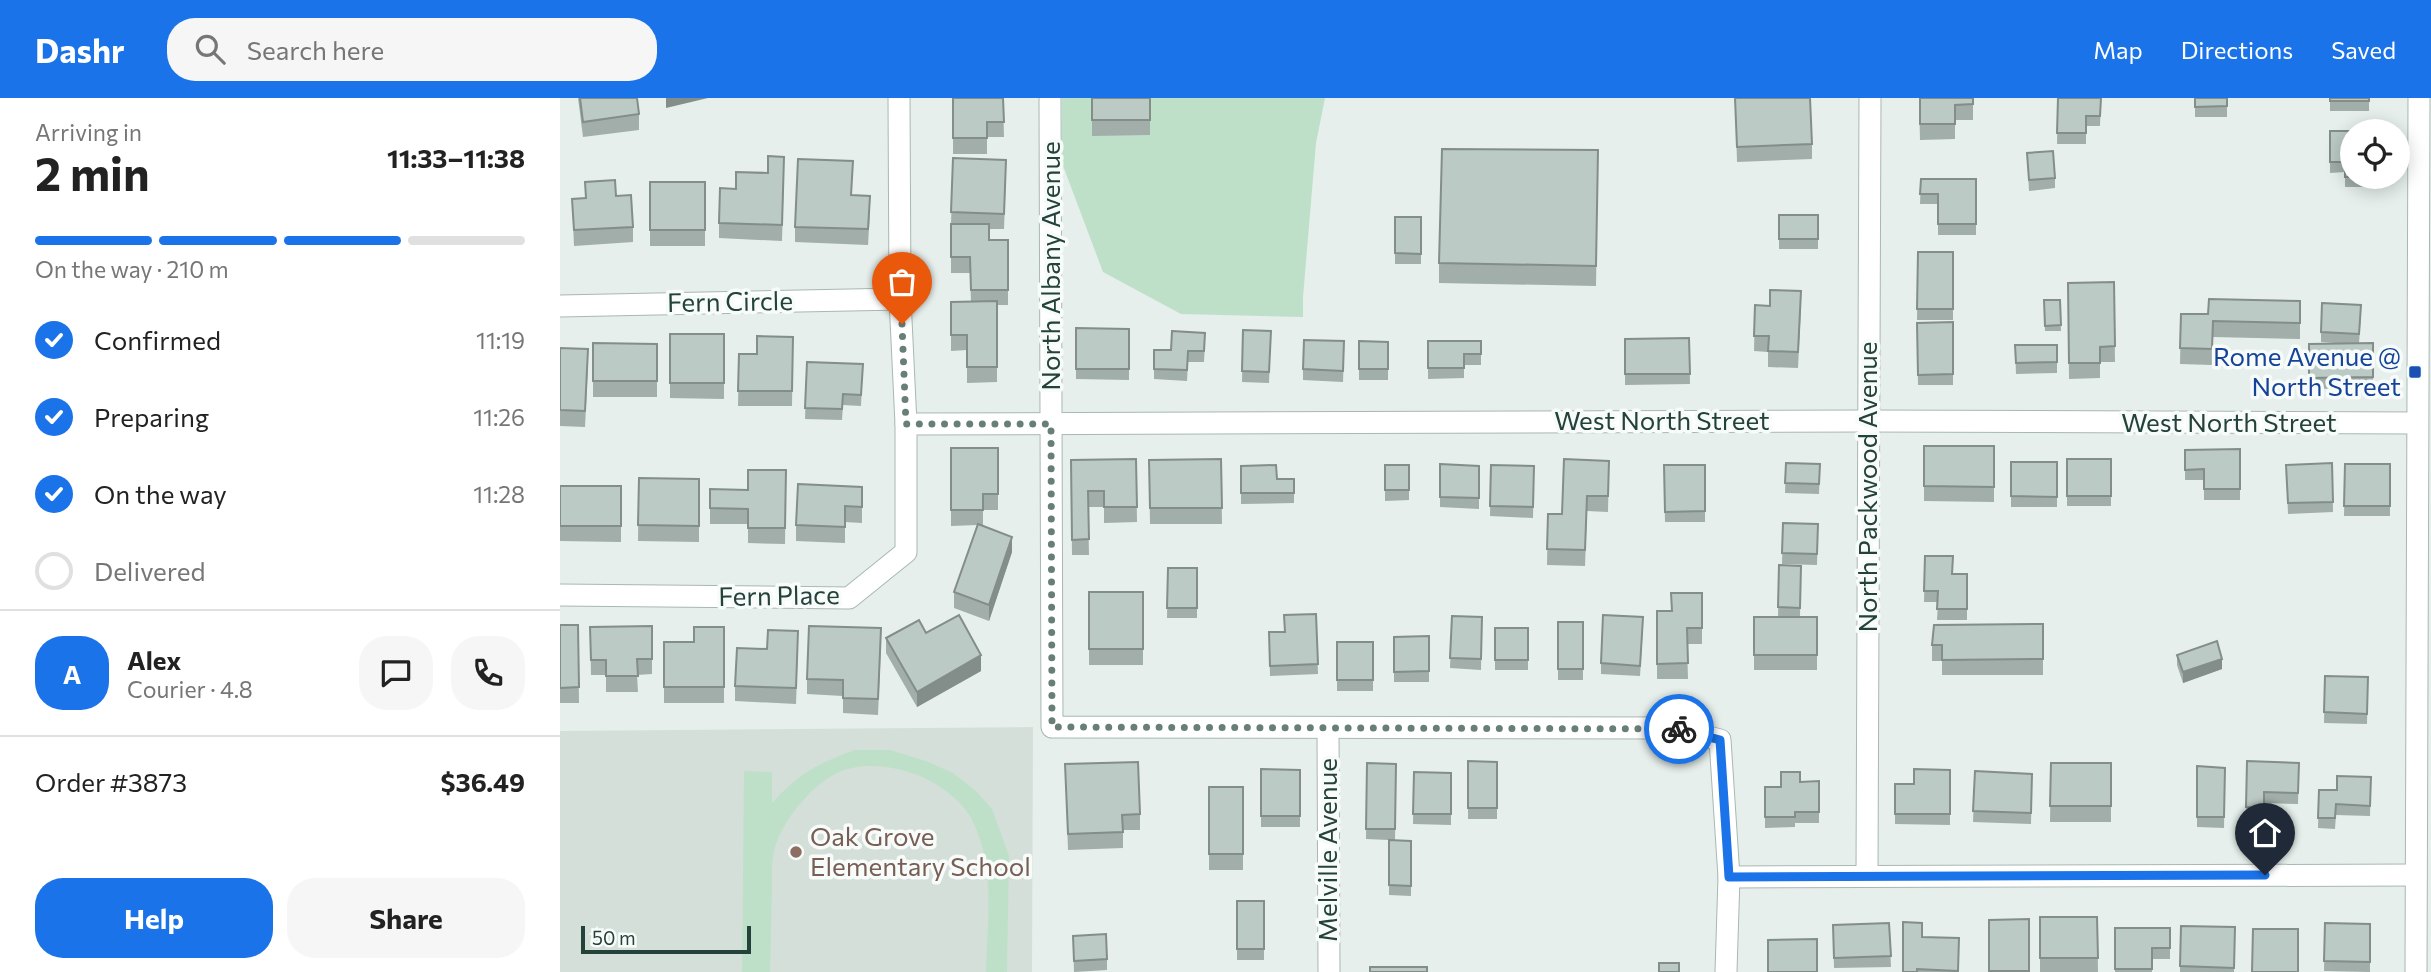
<!DOCTYPE html>
<meta charset="utf-8">
<style>
:root{--surface:#fff;--page:#f6f6f6;--text:#222;--muted:#767676;--line:#e0e0e0;--accent:#1a73e8}
body{margin:0;font-family:Commissioner,sans-serif;background:var(--page);color:var(--text);height:100vh;display:flex;flex-direction:column;font-size:26px;white-space:nowrap}
*{box-sizing:border-box;margin:0}
p{font-size:23px;color:var(--muted)}
.icon{flex:none;width:38px;height:38px;fill:none;stroke:currentColor;stroke-width:2;stroke-linecap:round;stroke-linejoin:round}
.map{position:relative;flex:1;overflow:hidden}
.sheet{display:flex;flex-direction:column;background:var(--surface);width:560px}
.sheet>*{flex:none}
.controls{position:absolute;left:1780px;top:21px;display:grid;gap:14px}
.controls a{display:grid;place-items:center;width:70px;height:70px;border-radius:50%;background:var(--surface);box-shadow:0 4px 18px #0003;font-size:35px}
.scale{position:absolute;left:21px;bottom:18px;width:170px;box-sizing:border-box;padding-left:7px;border:4px solid #24423a;border-top:0;font-size:19px;line-height:24px;white-space:nowrap;color:#24423a;-webkit-text-stroke:5px #f7fbf9;paint-order:stroke}
.pin{position:absolute;display:grid;place-items:center;width:60px;height:60px;color:#fff;margin:-72px -30px;border-radius:50% 50% 50% 0;rotate:-45deg;box-shadow:0 0 7px #0007}
.pin .icon{rotate:45deg}
.courier{position:absolute;display:grid;place-items:center;width:70px;height:70px;margin:-35px;border:5px solid #1a73e8;border-radius:50%;background:#fff;color:#222;box-shadow:0 2px 9px #0007}
.head em{font-style:normal;font-weight:700}
.head div{display:flex;flex-direction:column-reverse}
.head{display:flex;align-items:center;justify-content:space-between;height:119px;padding:0 35px}
h1{font-size:46px;font-weight:700;line-height:52px}
.bar{display:grid;grid-template-columns:repeat(4,1fr);gap:10px 7px;align-content:center;height:84px;padding:0 35px}
.bar i{height:9px;border-radius:5px;background:var(--line)}
.bar .on{background:var(--accent)}
.bar p{grid-column:span 4}
.line{display:flex;align-items:center;gap:18px;padding:0 35px;border-top:2px solid var(--line)}
.line div{flex:1}
.round{display:grid;place-items:center;flex:none;width:74px;height:74px;border-radius:28px;background:var(--page)}
ol{padding:0 35px;list-style:none}
li{display:flex;align-items:center;gap:21px;height:77px}
li p{margin-inline-start:auto}
li .icon{padding:7px;border-radius:50%;background:var(--accent);color:#fff;stroke-width:4}
li:last-child{color:var(--muted)}
li i{width:38px;height:38px;border:4px solid var(--line);border-radius:50%}
.action{display:flex;gap:14px;margin-top:auto;padding:14px 35px}
.action a{flex:1;height:80px;border-radius:28px;background:var(--accent);color:#fff;font-size:28px;font-weight:700;line-height:80px;text-align:center}
.action a+a{background:var(--page);color:var(--text)}
header{display:flex;align-items:center;gap:42px;box-sizing:border-box;height:98px;padding:0 35px;background:var(--accent);color:#fff}
header strong{font-size:33px}
nav{display:flex;gap:38px;margin-inline-start:auto;font-size:24px}
.search{width:490px;height:63px;background:var(--page);display:flex;align-items:center;gap:18px;box-sizing:border-box;padding:0 24px;border-radius:28px;color:var(--muted);font-size:26px}
main{display:flex;flex:1;min-height:0}
.map>svg:first-child{display:block}
.built{fill:#d4dfda}
.green{fill:#bfe0c8}
.lines{fill:none;stroke-linecap:round;stroke-linejoin:round}
.minor-casing{stroke:#a8b8b2;stroke-width:23}
.tertiary-casing{stroke:#a8b8b2;stroke-width:23}
.minor{stroke:#fff;stroke-width:21}
.tertiary{stroke:#fff;stroke-width:21}
.wall{fill:#a1aea9}
.shaded-wall{fill:#838d89}
.building{fill:#bbcac4;stroke:#838d89;stroke-width:2}
.done{stroke:#687f78;stroke-width:7;stroke-dasharray:0 12.6}
.route{stroke:#1a73e8;stroke-width:9}
.transit-dot{fill:#1a4fb4;stroke:#f7fbf9;stroke-width:2.5}
.education-dot{fill:#8d6e63;stroke:#f7fbf9;stroke-width:2.5}
.labels{text-anchor:middle;stroke-width:7;stroke-linejoin:round;paint-order:stroke}
.street-label{font-size:26px;fill:#24423a;stroke:#f7fbf9}
.transit-label{font-size:26px;fill:#164399;stroke:#f7fbf9;text-anchor:end}
.education-label{font-size:26px;fill:#785e54;stroke:#f7fbf9;text-anchor:start}
</style>
<header>
<strong>Dashr</strong>
<div class="search"><svg class="icon" aria-label="search" viewBox="0 0 24 24"><circle cx="10" cy="10" r="6"/><path d="M15 15l6 6"/></svg>Search here</div>
<nav><a>Map</a><a>Directions</a><a>Saved</a></nav>
</header>
<main>
<section class="sheet">
<div class="head"><div><h1>2 min</h1><p>Arriving in</p></div><em>11:33–11:38</em></div>
<div class="bar"><i class="on"></i><i class="on"></i><i class="on"></i><i></i><p>On the way · 210 m</p></div>
<ol>
<li><svg class="icon" aria-label="check" viewBox="0 0 24 24"><path d="M5 12l5 5 9-10"/></svg>Confirmed<p>11:19</p></li>
<li><svg class="icon" aria-label="check" viewBox="0 0 24 24"><path d="M5 12l5 5 9-10"/></svg>Preparing<p>11:26</p></li>
<li><svg class="icon" aria-label="check" viewBox="0 0 24 24"><path d="M5 12l5 5 9-10"/></svg>On the way<p>11:28</p></li>
<li><i></i>Delivered</li>
</ol>
<div class="line" style="height:126px"><b class="round" style="background:var(--accent);color:#fff">A</b><div><b>Alex</b><p>Courier · 4.8</p></div><a class="round"><svg class="icon" aria-label="chat" viewBox="0 0 24 24"><path d="M4 5h16v11H9l-5 4z"/></svg></a><a class="round"><svg class="icon" aria-label="phone" viewBox="0 0 24 24"><path d="M5 4h4l2 5-3 2q2 4 5 5l2-3 5 2v4C11 20 4 13 5 4z"/></svg></a></div>
<div class="line" style="height:91px"><div>Order #3873</div><b>$36.49</b></div>
<div class="action"><a>Help</a><a>Share</a></div>
</section>
<div class="map">
<svg width="1871" height="874" viewBox="0 0 1871 874">
<rect width="100%" height="100%" fill="#e6efeb"/>
<path class="built" d="M473,629L472,874H0V633Z"/>
<g class="green">
<path d="M502,0H765L756,45L743,199V219L621,216L543,174L502,65Z"/>
<path d="M294,652H330L366,663L393,675L416,693L432,711L449,758L447,874H426C427,823 436,769 412,722C402,702 380,687 360,678C339,670 316,665 292,670C260,676 226,717 216,746C211,761 212,779 212,794C211,821 211,847 210,874H182L184,673L212,674V705C242,673 254,668 294,652Z"/>
</g>
<g class="lines">
<defs>
<g id="minor">
<path d="M490,2L492,629L1115,630L1160,642L1169,779L1166,874"/>
<path d="M0,208L340,201"/>
<path d="M346,326L1307,323L1857,325"/>
<path d="M0,497L289,500L346,454V326L340,201L339,0"/>
<path d="M768,631L769,874"/>
<path d="M1307,777L1310,0"/>
<path d="M1169,779L1856,777"/>
</g>
<path id="tertiary" d="M1856,874L1859,0"/>
</defs>
<use href="#minor" class="minor-casing"/>
<use href="#tertiary" class="tertiary-casing"/>
<use href="#minor" class="minor"/>
<use href="#tertiary" class="tertiary"/>
</g>
<g class="wall">
<path d="M18,0H77L79,16V32L23,39Z"/>
<path d="M393,0H443L444,39H427V56H393Z"/>
<path d="M532,0H590V37L532,38Z"/>
<path d="M1175,0L1252,46V61L1177,64Z"/>
<path d="M1359,0H1413V22H1395V41L1360,42Z"/>
<path d="M1498,0H1541L1540,28H1526V46H1497Z"/>
<rect x="1635" y="0" width="32" height="19"/>
<rect x="1770" y="0" width="39" height="13"/>
<path d="M1770,33L1815,79V89H1785V74L1770,75Z"/>
<path d="M1038,52L1036,188L879,185V165Z"/>
<path d="M1467,55L1495,80V90L1469,93Z"/>
<path d="M393,60L446,78L444,131H429V142H448V207H437V284L407,285V252L391,253V204H411L410,175H391V126Z"/>
<path d="M224,74L222,143L159,140V125L176,91L208,75Z"/>
<path d="M1361,81H1416V137H1378V106H1360Z"/>
<path d="M25,84L56,98L73,129V144L14,148L12,101L25,100Z"/>
<rect x="90" y="84" width="55" height="64"/>
<path d="M292,97L310,113L308,147L235,144V129Z"/>
<rect x="1219" y="117" width="39" height="34"/>
<rect x="835" y="119" width="26" height="47"/>
<path d="M1358,154H1393V222H1357Z"/>
<path d="M1554,184L1555,264H1540V280L1509,281L1508,185Z"/>
<path d="M1484,202H1500L1501,233H1485Z"/>
<path d="M1740,203V241L1653,239L1652,267L1620,266L1621,216H1648Z"/>
<path d="M1195,207L1241,209L1238,270L1208,269V254L1194,253Z"/>
<path d="M1801,218L1799,245H1813V290L1749,291V246L1775,245L1761,244V234Z"/>
<path d="M1393,224V287H1358L1357,225Z"/>
<path d="M516,230L569,231V282L516,281Z"/>
<path d="M683,232L711,233L709,285L682,284Z"/>
<path d="M110,236H164V301L110,300Z"/>
<path d="M233,239L232,308H178L179,256H197Z"/>
<path d="M1129,240L1130,286L1065,287V241Z"/>
<path d="M799,243L828,244V282H799Z"/>
<path d="M868,243H921V267H904V280L868,281Z"/>
<path d="M33,245L97,246V299H33Z"/>
<path d="M645,245L644,264H628L627,283L594,281V252H611Z"/>
<path d="M1455,247H1497V275L1456,276Z"/>
<path d="M0,250L28,267L25,329L0,328Z"/>
<path d="M784,254L783,284L743,282V271Z"/>
<path d="M247,264L303,266L301,308L283,307L282,322L245,321Z"/>
<path d="M1364,348H1434V404L1364,403Z"/>
<path d="M391,350H438V412H423V427L452,454L429,523L394,510V494L417,427L391,428Z"/>
<path d="M1680,351V402H1644V382H1625V352Z"/>
<path d="M576,361L577,424L544,425V409H528L529,457H512L511,362Z"/>
<path d="M661,361L662,426H590L589,362Z"/>
<rect x="1507" y="361" width="44" height="47"/>
<path d="M1049,363L1048,414L1027,413L1025,468L987,467L988,416H1002Z"/>
<rect x="1451" y="364" width="46" height="45"/>
<path d="M1226,365L1260,366L1259,396L1225,395Z"/>
<path d="M1772,365L1773,414L1728,416L1726,367Z"/>
<path d="M880,366L919,368V411L880,409Z"/>
<path d="M1785,366H1830V418H1784Z"/>
<path d="M825,367H849V402L825,403Z"/>
<path d="M931,367L974,368L973,420L930,418Z"/>
<path d="M1104,367H1145V424H1105Z"/>
<path d="M681,368L717,381H734V405L681,406Z"/>
<path d="M226,372L225,446L188,445V426H150V391L188,392Z"/>
<path d="M79,380L139,381V444L78,443Z"/>
<path d="M0,388H61V444L0,443Z"/>
<path d="M302,389V425L285,424V445L236,443V427Z"/>
<path d="M1223,425L1258,426L1257,467L1222,466Z"/>
<path d="M1365,458L1393,476H1407V522H1377L1378,504H1364Z"/>
<path d="M1219,467L1241,468L1240,519H1257V572H1194V519H1218Z"/>
<path d="M608,470H637V520H607Z"/>
<rect x="529" y="494" width="54" height="73"/>
<path d="M1142,495V546H1127L1128,581H1097V513H1111Z"/>
<path d="M756,516L758,576L710,578L709,534H724Z"/>
<path d="M892,518L922,519L921,572L890,570Z"/>
<rect x="998" y="524" width="25" height="58"/>
<path d="M1483,526V577H1382V563H1372V547Z"/>
<path d="M0,527H18L19,605H0Z"/>
<path d="M92,528V576L77,577L78,594H46V577H31L30,529Z"/>
<path d="M164,529V605H104V544H134Z"/>
<rect x="935" y="530" width="33" height="42"/>
<path d="M1083,530L1080,578L1041,576V565Z"/>
<path d="M366,535L421,573L357,609L326,555V540Z"/>
<path d="M869,538V584H834V539Z"/>
<rect x="777" y="544" width="36" height="49"/>
<path d="M321,546L318,617L283,615V598L247,596V581Z"/>
<path d="M238,548L236,606L175,603V588L207,551Z"/>
<path d="M1617,557L1662,571L1623,585L1617,567Z"/>
<path d="M1765,578L1808,579L1807,626L1764,625Z"/>
<path d="M908,663L937,664V721H908Z"/>
<path d="M1687,663L1739,665L1738,706L1704,705V720H1686Z"/>
<path d="M807,665L836,666L835,742L851,743V798L829,797V742L806,741Z"/>
<path d="M1491,665H1551V724H1490Z"/>
<path d="M505,666L580,716V732H563V750L508,752Z"/>
<path d="M1637,668L1665,670L1664,730L1637,729Z"/>
<path d="M701,671L740,672V729H701Z"/>
<path d="M1390,672V727L1335,726V686H1354Z"/>
<path d="M1415,673L1472,676L1471,726L1413,724Z"/>
<path d="M854,674L891,675V727L853,726Z"/>
<path d="M1811,679L1810,718L1776,717L1775,731L1758,730L1759,692H1777Z"/>
<path d="M1259,683V725H1235V729L1205,730V689H1221L1240,684Z"/>
<rect x="649" y="689" width="34" height="83"/>
<rect x="677" y="803" width="27" height="59"/>
<path d="M1480,819H1537L1538,874H1480Z"/>
<path d="M1329,825L1331,869L1274,870L1273,827Z"/>
<path d="M1765,825L1810,826V874L1764,873Z"/>
<path d="M1621,828L1675,829L1674,874H1620Z"/>
<path d="M1555,830H1610V861H1592V874H1555Z"/>
<path d="M513,838L547,861V872L514,874Z"/>
<path d="M1362,839L1399,840L1398,874H1343Z"/>
</g>
<g class="shaded-wall">
<path d="M106,0H148L106,10Z"/>
<path d="M452,439V454L429,523V507Z"/>
<path d="M421,557V573L357,609V594Z"/>
<path d="M1662,561V571L1623,585V574Z"/>
</g>
<g class="building">
<path d="M20,0H77L79,16L23,24Z"/>
<path d="M393,0H443L444,24H427V40H393Z"/>
<rect x="532" y="0" width="58" height="22"/>
<path d="M1175,0H1250L1252,46L1177,49Z"/>
<path d="M1360,0H1413V6L1395,7V26H1360Z"/>
<path d="M1498,0H1541L1540,18H1526V35H1497Z"/>
<path d="M1635,0H1667V8L1635,9Z"/>
<rect x="1770" y="0" width="39" height="3"/>
<path d="M1770,33H1815H1792V79H1785V64H1770Z"/>
<path d="M882,51L1038,52L1036,168L879,165Z"/>
<path d="M1493,53L1495,80L1469,82L1467,55Z"/>
<path d="M208,58L224,59L222,127L159,125L160,90L176,91V74L208,75Z"/>
<path d="M393,60L446,62L444,116L391,114Z"/>
<path d="M238,61L293,63L291,97L310,98L308,131L235,129Z"/>
<path d="M1361,81H1416V126H1378V96H1360Z"/>
<path d="M55,82L56,98L71,97L73,129L14,132L12,101L26,100L25,84Z"/>
<rect x="90" y="84" width="55" height="48"/>
<rect x="1219" y="117" width="39" height="24"/>
<path d="M835,119H861V156L835,155Z"/>
<path d="M391,126H429V142H448V192H411L410,159H391Z"/>
<path d="M1358,154H1393V211H1357Z"/>
<path d="M1554,184L1555,248L1540,249V265H1509L1508,185Z"/>
<path d="M1210,192L1241,193L1238,254L1208,253L1209,238H1194L1195,207L1210,208Z"/>
<path d="M1649,201L1740,203V225L1653,223L1652,251L1620,250L1621,216H1648Z"/>
<path d="M1484,202H1500L1501,227L1485,228Z"/>
<path d="M437,203V269H407V237H391V204Z"/>
<path d="M1762,205L1801,207L1799,236L1761,234Z"/>
<path d="M1393,224V276L1358,277L1357,225Z"/>
<path d="M516,230L569,231V271H516Z"/>
<path d="M683,232L711,233L709,274L682,273Z"/>
<path d="M612,233L645,235L644,253H628L627,272L594,271V252H611Z"/>
<rect x="110" y="236" width="54" height="49"/>
<path d="M197,238L233,239L232,293H178L179,256H197Z"/>
<path d="M1129,240L1130,276H1065V241Z"/>
<path d="M744,242L784,243L783,273L743,271Z"/>
<path d="M799,243L828,244V271H799Z"/>
<path d="M868,243H921V256H904V270H868Z"/>
<path d="M33,245L97,246V283H33Z"/>
<path d="M1813,245V279L1749,280V246Z"/>
<path d="M1455,247H1497V264L1456,265Z"/>
<path d="M0,250L28,251L25,313L0,312Z"/>
<path d="M247,264L303,266L301,297L283,296L282,311L245,310Z"/>
<path d="M1364,348H1434V389L1364,388Z"/>
<path d="M391,350H438V396H423V412H391Z"/>
<path d="M1680,351V391H1644V371L1625,372V352Z"/>
<path d="M576,361L577,409H544V393H528L529,441L512,442L511,362Z"/>
<path d="M661,361L662,410H590L589,362Z"/>
<path d="M1004,361L1049,363L1048,398H1027L1025,452L987,451L988,416H1002Z"/>
<rect x="1507" y="361" width="44" height="37"/>
<path d="M1451,364H1497V399L1451,398Z"/>
<path d="M1226,365L1260,366L1259,386L1225,385Z"/>
<path d="M1772,365L1773,404L1728,405L1726,367Z"/>
<path d="M880,366L919,368V400L880,399Z"/>
<path d="M1785,366H1830V408H1784Z"/>
<path d="M716,367L717,381H734V395H681V368Z"/>
<rect x="825" y="367" width="24" height="25"/>
<path d="M931,367L974,368L973,409L930,408Z"/>
<path d="M1104,367H1145V413L1105,414Z"/>
<path d="M188,372H226L225,430H188V411L150,410V391L188,392Z"/>
<path d="M79,380L139,381V428L78,427Z"/>
<path d="M238,386L302,389V409L285,408V429L236,427Z"/>
<rect x="0" y="388" width="61" height="40"/>
<path d="M1223,425L1258,426L1257,456L1222,455Z"/>
<path d="M418,426L452,439L429,507L394,494Z"/>
<path d="M1365,458H1393L1392,476H1407V511H1377L1378,493H1364Z"/>
<path d="M1219,467L1241,468L1240,510L1218,509Z"/>
<path d="M608,470H637V510H607Z"/>
<rect x="529" y="494" width="54" height="57"/>
<path d="M1111,495H1142V530H1127L1128,565L1097,566V513H1112Z"/>
<path d="M756,516L758,566L710,568L709,534H725L724,517Z"/>
<path d="M399,517L421,557L357,594L326,540L359,522L366,535Z"/>
<path d="M1043,517L1083,519L1080,568L1041,565Z"/>
<path d="M892,518L922,519L921,561L890,560Z"/>
<rect x="1194" y="519" width="63" height="38"/>
<rect x="998" y="524" width="25" height="47"/>
<path d="M1483,526V561L1382,562V547H1372L1374,527Z"/>
<path d="M0,527H18L19,589L0,590Z"/>
<path d="M92,528V561H77L78,578H46V562H31L30,529Z"/>
<path d="M249,528L321,530L318,601L283,600V582L247,581Z"/>
<path d="M134,529H164V589H104V544H134Z"/>
<rect x="935" y="530" width="33" height="32"/>
<path d="M208,532L238,533L236,590L175,588L177,550L207,551Z"/>
<path d="M869,538V573L834,574V539Z"/>
<path d="M1657,543L1662,561L1623,574L1617,557Z"/>
<rect x="777" y="544" width="36" height="38"/>
<path d="M1765,578L1808,579L1807,616L1764,614Z"/>
<path d="M908,663L937,664V710H908Z"/>
<path d="M1687,663L1739,665L1738,695L1704,694V710L1686,709Z"/>
<path d="M578,664L580,716L562,717L563,734L508,736L505,666Z"/>
<path d="M807,665L836,666L835,731H806Z"/>
<path d="M1491,665H1551V708H1490Z"/>
<path d="M1637,668L1665,670L1664,719H1637Z"/>
<path d="M701,671L740,672V718H701Z"/>
<path d="M1354,671L1390,672V716H1335V686H1354Z"/>
<path d="M1415,673L1472,676L1471,715L1413,713Z"/>
<path d="M854,674L891,675V716H853Z"/>
<path d="M1221,674H1240V684L1259,683V714H1235V719H1205V689H1221Z"/>
<path d="M1777,678L1811,679L1810,708L1776,706L1775,720H1758L1759,692H1777Z"/>
<rect x="649" y="689" width="34" height="67"/>
<path d="M829,742L851,743V788L829,787Z"/>
<rect x="677" y="803" width="27" height="48"/>
<path d="M1480,819H1537L1538,860H1480Z"/>
<path d="M1469,821V873H1429V822Z"/>
<path d="M1343,824L1362,825V839L1399,840L1398,873L1357,871V874H1343Z"/>
<path d="M1329,825L1331,858L1274,860L1273,827Z"/>
<path d="M1765,825L1810,826V864L1764,863Z"/>
<path d="M1621,828L1675,829L1674,870L1620,868Z"/>
<path d="M1555,830H1610V850H1592V871H1555Z"/>
<path d="M1693,831H1738V874H1692Z"/>
<path d="M546,836L547,861L514,863L513,838Z"/>
<path d="M1257,841V874H1208V842Z"/>
<rect x="1099" y="865" width="20" height="9"/>
<rect x="810" y="869" width="57" height="5"/>
</g>
<g class="lines">
<path class="done" d="M342,226L346,326H491L492,629L1119,631"/>
<path class="route" d="M1119,631L1160,642L1169,779L1705,777"/>
</g>
<rect class="transit-dot" x="1848" y="267" width="14" height="14" rx="3.5"/>
<circle class="education-dot" cx="236" cy="754" r="7"/>
<g class="labels">
<g class="street-label">
<text transform="translate(491 168) rotate(-90)" y="9">North Albany Avenue</text>
<text transform="translate(170 204) rotate(-1)" y="9">Fern Circle</text>
<text x="1102" y="332">West North Street</text>
<text x="1669" y="334">West North Street</text>
<text transform="translate(1308 389) rotate(-90)" y="9">North Packwood Avenue</text>
<text transform="translate(219 498) rotate(-1)" y="9">Fern Place</text>
<text transform="translate(768 752) rotate(-90)" y="9">Melville Avenue</text>
</g>
<g class="transit-label">
<text x="1841" y="268">Rome Avenue @<tspan x="1841" dy="30">North Street</tspan></text>
</g>
<g class="education-label">
<text x="250" y="748">Oak Grove<tspan x="250" dy="30">Elementary School</tspan></text>
</g>
</g>
</svg>
<div class="controls">
<a><svg class="icon" aria-label="locate" viewBox="0 0 24 24"><circle cx="12" cy="12" r="6"/><path d="M12 2v4M12 18v4M2 12h4M18 12h4"/></svg></a>
</div>
<div class="scale">50 m</div>
<div class="pin" style="left:342px;top:226px;background:#ea580c"><svg class="icon" aria-label="bag" viewBox="0 0 24 24"><path d="M5 8h14l-1 12H6zM9 8a3 3 0 0 1 6 0"/></svg></div>
<div class="pin" style="left:1705px;top:777px;background:#1f2937"><svg class="icon" aria-label="home" viewBox="0 0 24 24"><path d="M3 11l9-7 9 7M6 9v11h12V9"/></svg></div>
<div class="courier" style="left:1119px;top:631px"><svg class="icon" aria-label="bike" viewBox="0 0 24 24"><circle cx="6" cy="16" r="4"/><circle cx="18" cy="16" r="4"/><path d="M6 16l4-8h5l3 8M10 8l3 8H6M13 5h3"/></svg></div>
</div>
</main>
